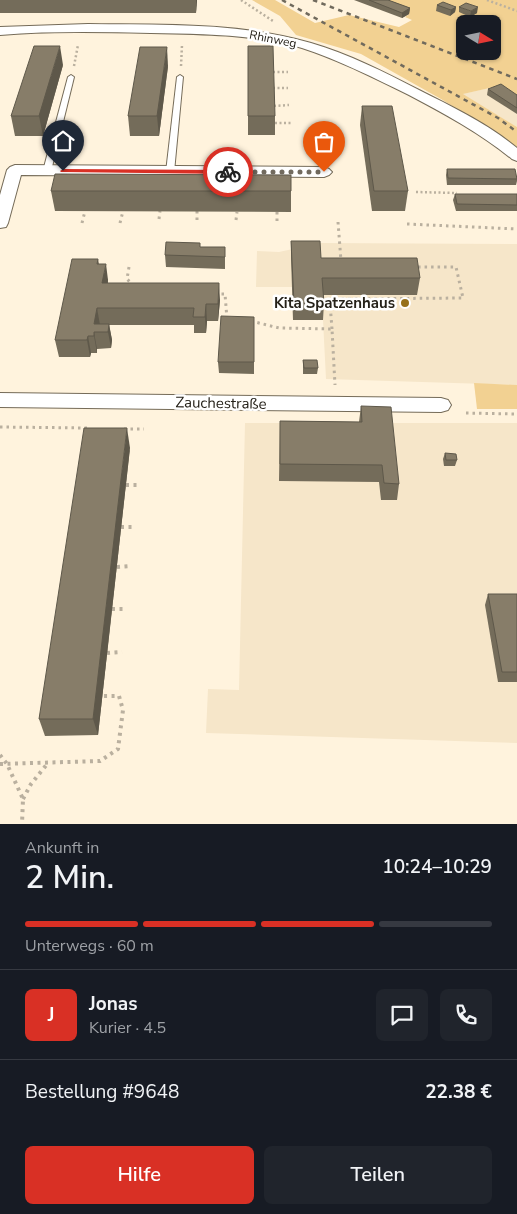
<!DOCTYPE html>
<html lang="de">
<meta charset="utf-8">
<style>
:root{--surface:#171b24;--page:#20242c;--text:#f1f3f6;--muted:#9ea1a6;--line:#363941;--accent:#d93025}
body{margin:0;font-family:"Nunito Sans",sans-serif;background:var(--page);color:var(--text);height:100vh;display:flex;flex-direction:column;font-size:19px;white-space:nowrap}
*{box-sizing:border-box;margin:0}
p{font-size:16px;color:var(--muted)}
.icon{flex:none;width:28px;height:28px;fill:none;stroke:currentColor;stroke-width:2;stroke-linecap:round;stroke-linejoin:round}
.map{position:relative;height:824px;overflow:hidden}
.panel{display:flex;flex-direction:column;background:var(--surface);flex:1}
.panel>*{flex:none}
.needle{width:32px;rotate:100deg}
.fabs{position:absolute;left:456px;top:15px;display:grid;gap:10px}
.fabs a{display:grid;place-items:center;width:45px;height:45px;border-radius:8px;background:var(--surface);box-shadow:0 1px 4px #0004;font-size:25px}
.pin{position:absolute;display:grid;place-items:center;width:42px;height:42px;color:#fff;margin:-51px -21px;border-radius:50% 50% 50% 0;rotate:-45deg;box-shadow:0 0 5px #0007}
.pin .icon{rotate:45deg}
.courier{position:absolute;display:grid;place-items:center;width:50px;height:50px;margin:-25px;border:4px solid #d93025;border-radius:50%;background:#fff;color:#222;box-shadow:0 1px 6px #0007}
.overview em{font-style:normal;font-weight:600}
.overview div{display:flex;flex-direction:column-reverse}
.overview{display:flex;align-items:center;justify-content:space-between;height:85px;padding:0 25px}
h1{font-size:32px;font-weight:600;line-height:38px}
.bar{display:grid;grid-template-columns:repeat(4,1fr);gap:8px 5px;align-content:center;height:60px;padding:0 25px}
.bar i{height:6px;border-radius:4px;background:var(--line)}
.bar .selected{background:var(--accent)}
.bar p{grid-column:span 4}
.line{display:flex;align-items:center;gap:12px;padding:0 25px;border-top:1px solid var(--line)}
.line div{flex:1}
.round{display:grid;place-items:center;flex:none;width:52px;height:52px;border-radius:8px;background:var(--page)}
.primary-button{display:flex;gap:10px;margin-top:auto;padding:10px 25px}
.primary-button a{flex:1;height:58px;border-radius:8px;background:var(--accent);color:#fff;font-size:20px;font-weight:600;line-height:58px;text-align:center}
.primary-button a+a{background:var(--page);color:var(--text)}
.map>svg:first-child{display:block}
.built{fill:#f6e6c9}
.green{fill:#f2d192;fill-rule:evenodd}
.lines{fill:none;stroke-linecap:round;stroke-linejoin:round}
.service-casing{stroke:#756b58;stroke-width:2}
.minor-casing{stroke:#756b58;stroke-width:2}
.path-far2{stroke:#bab09f;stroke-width:2.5;stroke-dasharray:2 2.5;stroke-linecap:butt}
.path-far1{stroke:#bab09f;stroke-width:3;stroke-dasharray:2.5 4;stroke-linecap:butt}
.path{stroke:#bab09f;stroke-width:4;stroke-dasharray:3 4.5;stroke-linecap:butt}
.service{fill:#fff;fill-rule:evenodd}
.minor{fill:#fff;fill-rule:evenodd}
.rail{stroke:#706a5d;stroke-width:2.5;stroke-dasharray:4.5 4.5;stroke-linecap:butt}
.wall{fill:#746c5a}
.shaded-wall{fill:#5e584a}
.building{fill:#877d69;stroke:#5e584a}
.route{fill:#d93025}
.done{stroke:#716a5e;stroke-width:5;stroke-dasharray:0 9}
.poi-dot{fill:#97711b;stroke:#fff;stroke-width:2}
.labels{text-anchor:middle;stroke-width:5;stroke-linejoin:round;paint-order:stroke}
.far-street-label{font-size:12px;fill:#252119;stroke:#fff}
.poi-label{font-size:15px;font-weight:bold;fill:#252119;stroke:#fff;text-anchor:end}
.street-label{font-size:15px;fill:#252119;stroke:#fff}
</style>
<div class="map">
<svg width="517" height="824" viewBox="0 0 517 824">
<rect width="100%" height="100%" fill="#fff3dd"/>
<g class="built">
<path d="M494,87L517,99V127L462,94Z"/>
<path d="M320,243L517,244V385L326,379L323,320H293L292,287H256L257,251L279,252Z"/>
<path d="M245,423H517V743L206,733L208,689L239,690Z"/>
</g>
<g class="green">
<path d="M252,0H275L315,23L349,15L399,27L412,20L405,17L409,14L373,0H517V99L494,87L463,94L517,127V147L441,99L361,54L296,35L280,16ZM465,24H492V51H465Z"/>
<path d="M474,383L517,385V409H477Z"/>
</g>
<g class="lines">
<defs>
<g id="service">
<path d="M71,75L74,77L51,171L47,173H44L43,171L68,77Z"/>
<path d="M180,75L183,77L174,172L170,174L166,172L177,77Z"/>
</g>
<g id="minor">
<path d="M88,24C162,25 239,22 311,43C349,54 384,72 419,90C453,107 488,124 517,148V161L512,159C480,133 445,114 409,95C374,78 339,60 302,48C253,34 201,34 151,33C101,32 50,31 0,35V27Z"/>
<path d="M15,165L324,167L329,169L332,172L329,175L324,177L21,175L8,223L6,227L0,228V195L7,170L10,167Z"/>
<path d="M0,393L441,398L448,400L451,405L448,410L441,412L0,407Z"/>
</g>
</defs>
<use href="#service" class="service-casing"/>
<use href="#minor" class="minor-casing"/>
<g class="path-far2">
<path d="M241,0L273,21"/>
<path d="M487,0L517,11"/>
<path d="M74,66L78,45"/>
<path d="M181,66L182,45"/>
<path d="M273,72H288"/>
<path d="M273,88H288"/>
<path d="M274,106L289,105"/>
<path d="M275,123H291"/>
<path d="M416,192L457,193"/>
</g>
<g class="path-far1">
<path d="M197,211V220"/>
<path d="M277,212V221"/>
<path d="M159,219L160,211"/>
<path d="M236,220L237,212"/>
<path d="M338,222L341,261"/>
<path d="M82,223L85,211"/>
<path d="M120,223L123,211"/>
<path d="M407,224L517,229"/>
<path d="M129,267L127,279L132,284"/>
<path d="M215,294H225L227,319"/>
<path d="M251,321L279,328L332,329L335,385"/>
<path d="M332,329L330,303L336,299L463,298L456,267H415"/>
<path d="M466,413L517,414"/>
<path d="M0,427L88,428"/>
<path d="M124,429H144"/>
</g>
<g class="path">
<path d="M126,485H139"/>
<path d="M121,527H135"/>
<path d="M117,567L131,566"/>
<path d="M112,609H126"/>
<path d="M107,653L122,652"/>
<path d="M0,755L7,764L23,799L22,824"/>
<path d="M0,764L100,761L118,749L123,710L119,696H102"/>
<path d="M23,799L31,784L48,763"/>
</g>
<use href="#service" class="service"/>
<use href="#minor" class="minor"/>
<g class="rail">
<path d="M282,0L498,118L517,132"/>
<path d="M313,0L517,79"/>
</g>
</g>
<g class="wall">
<path d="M0,0H197L196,13H0Z"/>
<path d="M354,0H388L410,8L409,14L402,18Z"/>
<path d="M437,5L456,7L455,12L450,16L436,11Z"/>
<path d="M459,7L477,13L470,17L459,12Z"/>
<path d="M483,21H501L500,26L493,31H492V24H482Z"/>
<path d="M248,46L275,116V135H248Z"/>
<path d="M63,65L43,136H15L11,116Z"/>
<path d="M168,66L159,136H130L128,116Z"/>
<path d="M488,89L517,95V114L487,95Z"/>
<path d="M362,106L408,191L405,211H372L360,125Z"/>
<path d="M447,169L517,177V181L516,185H447L446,175Z"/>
<path d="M51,191H291V212L55,211Z"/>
<path d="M455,194H517V211H456L453,200Z"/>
<path d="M291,241L321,258L420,278L417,295H323L324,303L323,320H293L291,257Z"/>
<path d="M200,247H225V269L166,267L165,255Z"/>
<path d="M98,259L99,264L108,280V283L220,300L218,321H207L206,333H194V325H109L112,340L111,348L97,349V353H91L90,357H59L55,340Z"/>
<path d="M254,317V374L219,373L218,362Z"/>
<path d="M303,360L318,368L317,374H303Z"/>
<path d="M361,406L399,484L397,500H381L379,482L279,481L280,421L359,422Z"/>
<path d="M130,448L98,735L45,736L39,719Z"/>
<path d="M445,453L457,460L455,466H444L443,459Z"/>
<path d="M488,594H517V682H498L485,605Z"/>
</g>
<g class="shaded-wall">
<path d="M196,0H197L196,13Z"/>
<path d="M456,7L455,12L450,16L451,10Z"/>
<path d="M478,7L477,13L470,17L471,11Z"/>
<path d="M410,8L409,14L402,18V13Z"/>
<path d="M501,21L500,26L493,31L494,25Z"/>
<path d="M60,46L63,65L43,136L39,116Z"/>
<path d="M167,47L168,66L159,136L157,116Z"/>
<path d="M106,264L108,280L105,299L102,283Z"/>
<path d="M219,283L220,300L218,321V304Z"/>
<path d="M206,304L207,321L206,333L205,317Z"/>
<path d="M97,308L100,325L94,324Z"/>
<path d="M109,324L112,340L111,348L108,332Z"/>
<path d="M94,332L97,349V353L94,336Z"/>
<path d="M88,336L91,353L90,357L87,340Z"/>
<path d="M127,428L130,448L98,735L93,719Z"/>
</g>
<g class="building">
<path d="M369,0H388L410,8L402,13Z"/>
<path d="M443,2L456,7L451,10L437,5Z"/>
<path d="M466,3L478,7L471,11L459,7Z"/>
<path d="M489,17L501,21L494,25L492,24L483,21Z"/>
<path d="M34,46H60L39,116H11Z"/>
<path d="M248,46H273L275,116H248Z"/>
<path d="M140,47H167L157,116H128Z"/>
<path d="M501,84L517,95V108L488,89Z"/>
<path d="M362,106H392L408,191H374Z"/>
<path d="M447,169H515L517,179L448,178Z"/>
<path d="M55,174L291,175V191H51Z"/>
<path d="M455,194H517V205L457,204Z"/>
<path d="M291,241H320L321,258H417L420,278H322L324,303H294Z"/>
<path d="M166,242L200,243V247H225V257L165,255Z"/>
<path d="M72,259H98L97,264H106L102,283H219L218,304H206L205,317H193L194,308H97L94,324H109L108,332H94V336H88L87,340H55Z"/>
<path d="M221,316L254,317V362H218Z"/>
<path d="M303,360H317L318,368H304Z"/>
<path d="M361,406L391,407L399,484L384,483L382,465L280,464V421L362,422Z"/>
<path d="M84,428H127L93,719H39Z"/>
<path d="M445,453L456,454L457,460H446Z"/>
<path d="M488,594H517V672H502Z"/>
</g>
<path class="route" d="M63,169L228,170L231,172L228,174L61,172L60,171Z"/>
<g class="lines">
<path class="done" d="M228,172H324"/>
</g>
<circle class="poi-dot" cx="405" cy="303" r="5"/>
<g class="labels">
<g class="far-street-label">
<text transform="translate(273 39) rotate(11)" y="4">Rhinweg</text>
</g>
<g class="poi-label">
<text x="395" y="308">Kita Spatzenhaus</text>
</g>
<g class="street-label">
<text transform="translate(221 403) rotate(1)" y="5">Zauchestraße</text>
</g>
</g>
</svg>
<div class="fabs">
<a><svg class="needle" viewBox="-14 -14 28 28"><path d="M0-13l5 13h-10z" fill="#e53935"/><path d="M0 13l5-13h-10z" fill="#9ea1a6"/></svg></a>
</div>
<div class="pin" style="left:324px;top:172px;background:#ea580c"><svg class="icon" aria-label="bag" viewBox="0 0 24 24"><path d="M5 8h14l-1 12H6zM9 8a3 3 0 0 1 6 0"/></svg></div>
<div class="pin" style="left:63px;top:171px;background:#1f2937"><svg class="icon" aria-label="home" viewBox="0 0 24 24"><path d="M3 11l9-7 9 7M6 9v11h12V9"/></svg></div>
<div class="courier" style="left:228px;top:172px"><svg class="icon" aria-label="bike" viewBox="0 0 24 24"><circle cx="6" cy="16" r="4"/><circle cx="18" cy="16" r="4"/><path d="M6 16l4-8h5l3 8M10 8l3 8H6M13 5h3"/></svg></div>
</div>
<section class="panel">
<div class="overview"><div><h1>2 Min.</h1><p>Ankunft in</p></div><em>10:24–10:29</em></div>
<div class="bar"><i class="selected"></i><i class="selected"></i><i class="selected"></i><i></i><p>Unterwegs · 60 m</p></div>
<div class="line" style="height:90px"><b class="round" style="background:var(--accent);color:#fff">J</b><div><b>Jonas</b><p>Kurier · 4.5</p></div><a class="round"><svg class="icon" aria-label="chat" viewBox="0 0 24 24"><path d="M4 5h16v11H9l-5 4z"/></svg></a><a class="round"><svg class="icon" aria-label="phone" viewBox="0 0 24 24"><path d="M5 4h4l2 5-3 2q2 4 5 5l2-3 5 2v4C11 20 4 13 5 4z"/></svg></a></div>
<div class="line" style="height:65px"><div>Bestellung #9648</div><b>22.38 €</b></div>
<div class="primary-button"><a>Hilfe</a><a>Teilen</a></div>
</section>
